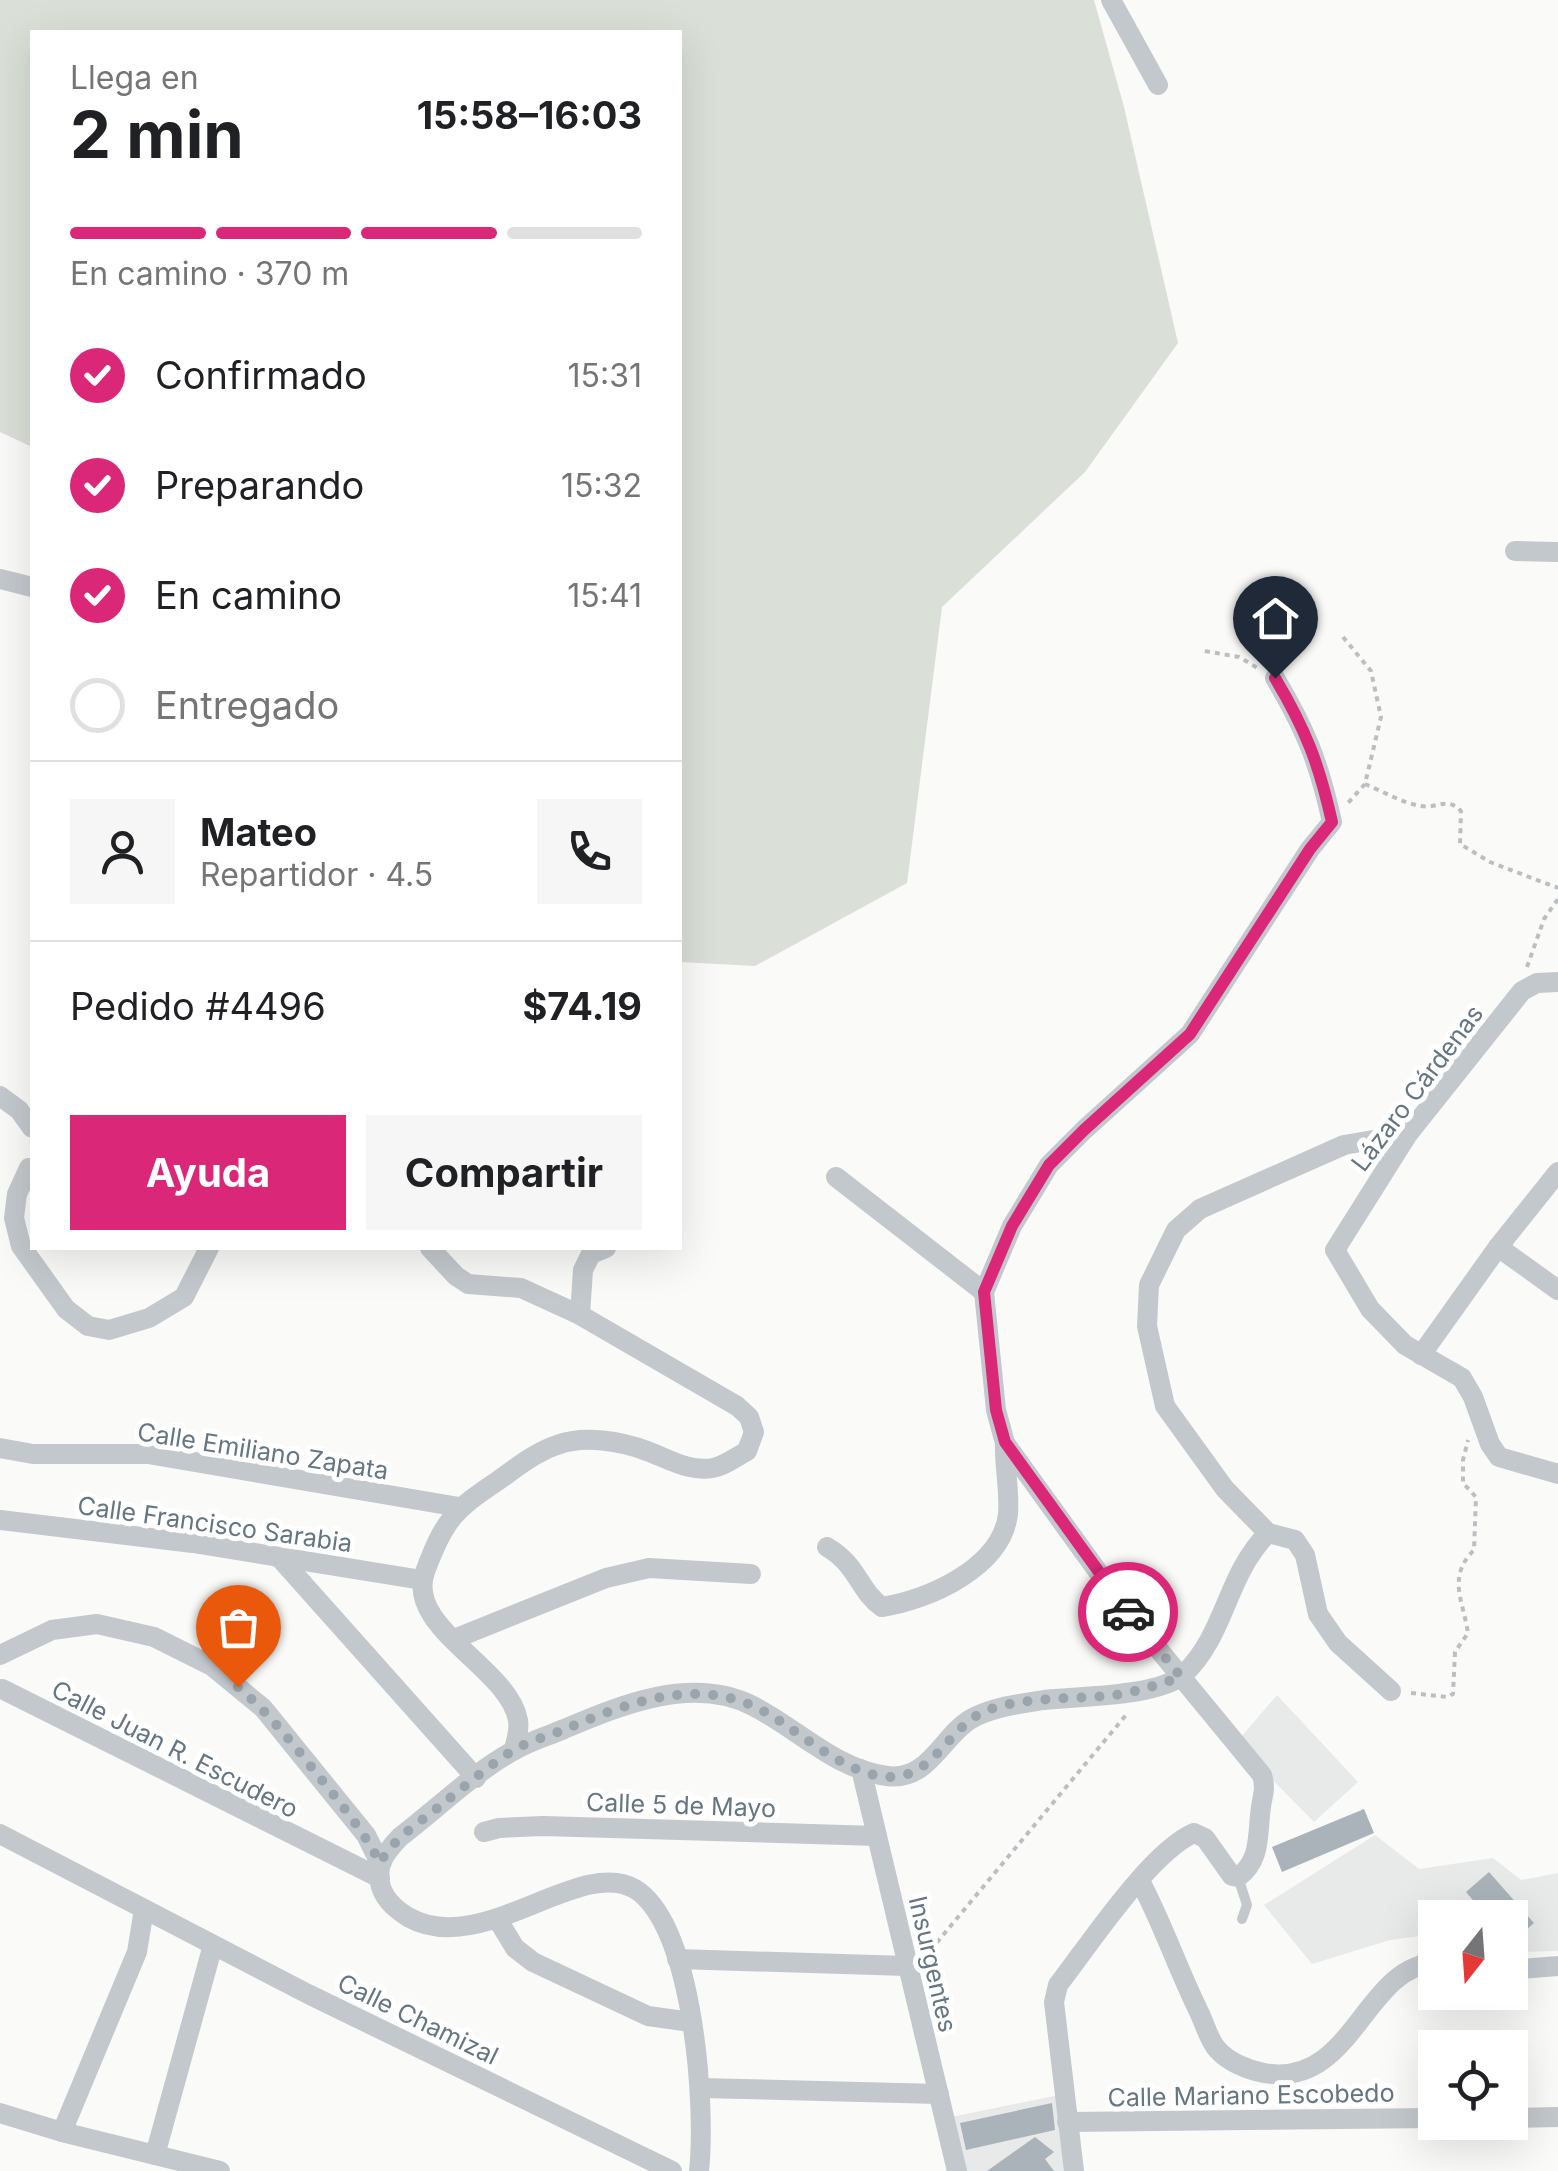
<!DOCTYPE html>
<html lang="es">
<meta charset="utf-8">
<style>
:root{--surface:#fff;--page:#f6f6f6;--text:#202124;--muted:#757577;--line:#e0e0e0;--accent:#db2777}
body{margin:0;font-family:Inter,sans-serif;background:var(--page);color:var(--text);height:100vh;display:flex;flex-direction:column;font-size:38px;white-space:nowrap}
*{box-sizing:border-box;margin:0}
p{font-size:32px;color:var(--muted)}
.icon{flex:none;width:55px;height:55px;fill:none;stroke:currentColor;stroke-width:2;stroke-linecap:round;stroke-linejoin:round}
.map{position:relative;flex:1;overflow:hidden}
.sheet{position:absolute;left:30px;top:30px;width:652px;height:1220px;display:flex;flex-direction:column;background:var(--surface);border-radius:0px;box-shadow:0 10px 40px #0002}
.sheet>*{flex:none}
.needle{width:65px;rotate:197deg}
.tools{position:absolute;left:1418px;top:1900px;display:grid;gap:20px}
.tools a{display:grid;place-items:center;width:110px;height:110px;border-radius:0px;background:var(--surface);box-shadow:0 10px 40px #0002;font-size:50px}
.pin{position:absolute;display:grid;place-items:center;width:85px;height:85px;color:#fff;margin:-102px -42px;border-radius:50% 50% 50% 0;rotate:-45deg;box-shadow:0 0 10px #0007}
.pin .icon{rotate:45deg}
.courier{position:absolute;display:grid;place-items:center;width:100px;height:100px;margin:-50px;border:8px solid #db2777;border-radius:50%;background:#fff;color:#222;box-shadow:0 2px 12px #0007}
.summary em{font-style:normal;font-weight:700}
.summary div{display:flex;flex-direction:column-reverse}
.summary{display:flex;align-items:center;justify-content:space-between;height:170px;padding:0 40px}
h1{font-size:65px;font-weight:700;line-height:75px}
.bar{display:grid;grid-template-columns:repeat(4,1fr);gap:15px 10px;align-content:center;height:120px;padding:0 40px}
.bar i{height:12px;border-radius:8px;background:var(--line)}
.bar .active{background:var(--accent)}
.bar p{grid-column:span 4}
.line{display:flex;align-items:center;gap:25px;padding:0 40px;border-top:2px solid var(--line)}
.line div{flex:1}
.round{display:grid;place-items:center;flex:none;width:105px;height:105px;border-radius:0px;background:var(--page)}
ol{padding:0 40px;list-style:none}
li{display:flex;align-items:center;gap:30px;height:110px}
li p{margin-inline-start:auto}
li .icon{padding:10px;border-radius:50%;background:var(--accent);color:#fff;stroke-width:4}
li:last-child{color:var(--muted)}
li i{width:55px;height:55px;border:5px solid var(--line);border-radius:50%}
.action{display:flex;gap:20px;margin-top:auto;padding:20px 40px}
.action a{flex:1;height:115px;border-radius:0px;background:var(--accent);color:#fff;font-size:40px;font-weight:700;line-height:115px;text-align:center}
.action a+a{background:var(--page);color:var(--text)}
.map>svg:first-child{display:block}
.built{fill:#e8e9e9}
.green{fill:#dadfd7}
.building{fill:#aab3b9}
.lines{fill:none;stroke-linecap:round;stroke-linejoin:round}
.path{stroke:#bbbfc2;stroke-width:4;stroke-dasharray:5 5;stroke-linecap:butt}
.lane{stroke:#c3c8cc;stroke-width:10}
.street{stroke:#c3c8cc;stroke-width:20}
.done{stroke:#99a4ac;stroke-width:10;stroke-dasharray:0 18}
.route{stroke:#db2777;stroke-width:12}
.labels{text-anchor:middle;stroke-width:10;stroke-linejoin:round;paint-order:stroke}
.street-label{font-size:25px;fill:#657683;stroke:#fff}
</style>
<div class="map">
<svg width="1558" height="2171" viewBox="0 0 1558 2171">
<rect width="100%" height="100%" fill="#fafaf8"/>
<g class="built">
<path d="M1277,1695L1358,1782L1314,1822L1236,1743Z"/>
<path d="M1375,1835L1419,1869L1493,1858L1521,1880L1558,1873V1951L1510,1952V1918H1435V1934L1390,1940L1312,1964L1264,1905Z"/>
<path d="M1059,2095L1071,2171H964L951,2117Z"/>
</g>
<path class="green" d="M0,0H1094L1124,107L1178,343L1085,472L942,607L907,883L755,966L680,962V32H32V447L0,432Z"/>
<g class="building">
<path d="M1364,1809L1374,1833L1282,1872L1272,1847Z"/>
<path d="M1489,1872L1534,1923L1510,1944V1918H1488L1466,1892Z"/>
<path d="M1052,2103L1055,2130L966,2150L960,2123Z"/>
<path d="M1035,2137L1054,2152L1045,2159L1054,2171H987Z"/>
</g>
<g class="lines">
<g class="path">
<path d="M1343,637L1371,671L1381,717L1365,784L1348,803"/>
<path d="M1205,651L1239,657L1261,670"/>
<path d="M1365,784C1382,791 1402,803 1421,806C1438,809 1447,796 1461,811L1460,844L1490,862L1558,888"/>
<path d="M1527,967L1544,919L1558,899"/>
<path d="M1411,1693L1447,1697L1453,1694L1455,1652L1468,1633C1463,1600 1447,1577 1474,1550L1476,1497L1463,1483V1460L1468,1440"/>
<path d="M924,1958L1126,1715"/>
</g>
<path class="lane" d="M1238,1877L1247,1905L1242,1919"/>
<g class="street">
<path d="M1111,0L1158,85"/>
<path d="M1515,551L1558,552"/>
<path d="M0,579L32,587"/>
<path d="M1558,982L1537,983L1522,991L1408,1134L1335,1250L1370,1309L1405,1345L1462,1378L1473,1397L1490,1444L1499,1457L1558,1474"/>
<path d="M0,1096L19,1110L32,1128"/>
<path d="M32,1168H29L17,1194L14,1218L21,1246L66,1309L88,1326L109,1330L149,1318L184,1297L209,1248"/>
<path d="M836,1177L984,1292"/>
<path d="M1498,1247L1558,1290"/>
<path d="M430,1248L456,1276L468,1284L521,1288L580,1315L737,1406L749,1417L754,1432L747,1451C736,1457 725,1466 713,1468C688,1472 669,1459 647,1451C621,1441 584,1435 557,1445C536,1452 517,1467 499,1480C454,1510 444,1520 425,1572C405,1628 508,1667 518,1720C520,1730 516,1740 514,1750"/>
<path d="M580,1315L583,1270L591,1254L606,1248"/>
<path d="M1421,1355L1498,1247L1558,1172"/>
<path d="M0,1448L33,1454H148L459,1507"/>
<path d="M0,1520L193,1543L422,1580"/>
<path d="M827,1547C859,1566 858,1590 882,1607C929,1600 1002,1567 1008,1514C1010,1491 1004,1466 1005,1443"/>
<path d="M279,1557L476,1778"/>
<path d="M454,1639L606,1578L649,1568L751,1574"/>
<path d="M0,1655L52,1630L97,1624L154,1637L212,1666L263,1708L366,1835L380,1863"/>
<path d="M2,1689L380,1878"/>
<path d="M1391,1691L1338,1643L1318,1614L1305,1555L1295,1540L1268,1533L1225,1489L1165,1406L1147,1326L1149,1285L1176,1230L1200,1209L1344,1145L1408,1134"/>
<path d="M861,1769L957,2171"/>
<path d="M484,1832L499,1828L543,1826L877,1836"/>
<path d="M0,1834L308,1994L672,2171"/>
<path d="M1140,1881C1163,1924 1178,1970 1200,2014C1205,2025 1209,2040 1217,2049C1228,2062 1248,2070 1264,2073C1353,2089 1364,1966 1435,1963"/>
<path d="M498,1920L515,1948L533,1962L648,2016L691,2022"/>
<path d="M677,1959L907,1966"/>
<path d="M1510,1970L1558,1966"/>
<path d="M700,2088L939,2094"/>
<path d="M0,2113L62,2132L220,2171"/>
<path d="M1510,2118L1558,2117"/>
<path d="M1067,2122L1435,2118"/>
<path d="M62,2132L137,1952L144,1909"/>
<path d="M155,2155L213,1945"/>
<path d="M699,2171C706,2108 694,1925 635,1889C580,1856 481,1959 408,1917C395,1909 383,1899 380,1883C376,1863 387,1851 400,1837C437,1809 474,1772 515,1750C530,1741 548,1736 564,1729C621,1705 692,1675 753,1706C798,1729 835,1769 887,1776C928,1782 942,1736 971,1719C992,1707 1019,1704 1044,1700C1077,1696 1159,1697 1184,1674C1226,1634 1226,1575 1268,1533"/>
<path d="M1074,2171L1054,2002L1058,1985C1089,1945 1150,1852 1194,1833L1205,1838L1232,1876L1238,1877C1262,1860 1257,1833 1261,1807C1263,1793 1266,1789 1262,1775L1122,1605L1005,1443L996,1410L984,1292L1012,1226L1049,1165L1084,1130L1190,1034L1310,849L1332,822C1319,763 1306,730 1275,678"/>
</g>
</g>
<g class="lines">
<path class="done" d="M238,1687C268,1712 292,1743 317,1774C340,1803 363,1830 380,1863C393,1839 419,1823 440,1806C463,1788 487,1767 512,1751C527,1742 545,1737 561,1731C620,1706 687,1678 751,1705C792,1722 842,1777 891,1777C935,1777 950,1724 988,1710C1025,1697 1069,1699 1108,1696C1134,1693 1157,1685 1181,1677L1128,1612"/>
<path class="route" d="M1128,1612L1005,1442L996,1410L984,1292L1012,1226L1049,1165L1084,1130L1190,1034L1310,849L1332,822C1319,764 1306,730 1275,678"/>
</g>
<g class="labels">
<g class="street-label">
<text transform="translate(1417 1088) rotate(-53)" y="9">Lázaro Cárdenas</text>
<text transform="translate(263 1451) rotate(9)" y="9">Calle Emiliano Zapata</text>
<text transform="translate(215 1524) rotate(8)" y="9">Calle Francisco Sarabia</text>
<text transform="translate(175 1749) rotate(27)" y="9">Calle Juan R. Escudero</text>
<text transform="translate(681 1805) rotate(2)" y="9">Calle 5 de Mayo</text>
<text transform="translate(933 1964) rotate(77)" y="9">Insurgentes</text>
<text transform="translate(418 2019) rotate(26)" y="9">Calle Chamizal</text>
<text transform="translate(1251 2095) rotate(-1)" y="9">Calle Mariano Escobedo</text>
</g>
</g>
</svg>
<div class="tools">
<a><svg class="needle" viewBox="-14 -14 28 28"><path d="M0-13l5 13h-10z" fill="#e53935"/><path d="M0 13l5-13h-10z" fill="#757577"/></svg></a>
<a><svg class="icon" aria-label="locate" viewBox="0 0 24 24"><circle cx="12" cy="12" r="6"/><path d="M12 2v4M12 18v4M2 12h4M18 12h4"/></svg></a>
</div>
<div class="pin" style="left:238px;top:1687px;background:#ea580c"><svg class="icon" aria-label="bag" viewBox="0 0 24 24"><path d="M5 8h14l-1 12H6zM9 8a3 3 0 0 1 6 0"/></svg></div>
<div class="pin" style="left:1275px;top:678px;background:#1f2937"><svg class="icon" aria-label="home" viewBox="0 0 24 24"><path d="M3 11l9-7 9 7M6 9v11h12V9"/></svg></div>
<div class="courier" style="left:1128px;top:1612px"><svg class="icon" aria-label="car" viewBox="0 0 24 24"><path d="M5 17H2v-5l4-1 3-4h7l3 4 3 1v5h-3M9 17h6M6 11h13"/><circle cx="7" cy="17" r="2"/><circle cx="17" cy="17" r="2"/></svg></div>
<section class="sheet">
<div class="summary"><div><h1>2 min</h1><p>Llega en</p></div><em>15:58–16:03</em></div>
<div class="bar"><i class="active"></i><i class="active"></i><i class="active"></i><i></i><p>En camino · 370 m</p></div>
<ol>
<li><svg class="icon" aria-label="check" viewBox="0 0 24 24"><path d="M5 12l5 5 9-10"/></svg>Confirmado<p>15:31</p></li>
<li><svg class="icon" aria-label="check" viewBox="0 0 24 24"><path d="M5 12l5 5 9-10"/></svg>Preparando<p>15:32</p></li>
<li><svg class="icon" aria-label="check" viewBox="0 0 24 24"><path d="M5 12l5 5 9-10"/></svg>En camino<p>15:41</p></li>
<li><i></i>Entregado</li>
</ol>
<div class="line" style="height:180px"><a class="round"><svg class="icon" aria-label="person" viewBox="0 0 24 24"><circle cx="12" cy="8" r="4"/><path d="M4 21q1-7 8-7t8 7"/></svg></a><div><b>Mateo</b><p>Repartidor · 4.5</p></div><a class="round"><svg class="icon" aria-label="phone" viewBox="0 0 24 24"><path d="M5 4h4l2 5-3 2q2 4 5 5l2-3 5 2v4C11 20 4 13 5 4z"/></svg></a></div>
<div class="line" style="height:130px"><div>Pedido #4496</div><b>$74.19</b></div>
<div class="action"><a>Ayuda</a><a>Compartir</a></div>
</section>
</div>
